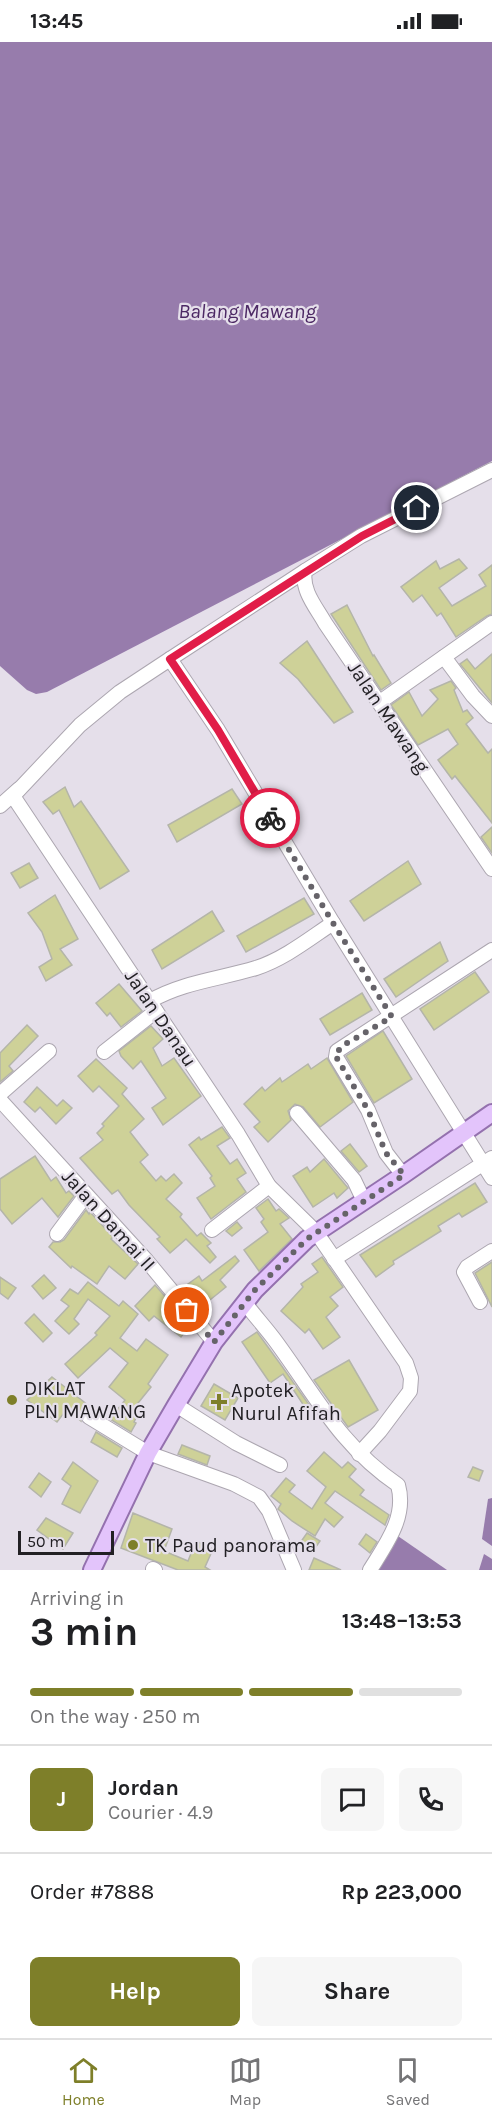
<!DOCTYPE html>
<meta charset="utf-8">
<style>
:root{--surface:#fff;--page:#f6f6f6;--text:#202124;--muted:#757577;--line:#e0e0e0;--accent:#7e7f29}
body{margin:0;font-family:Karla,sans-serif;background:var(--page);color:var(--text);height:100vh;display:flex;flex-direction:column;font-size:22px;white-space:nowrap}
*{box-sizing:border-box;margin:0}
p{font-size:20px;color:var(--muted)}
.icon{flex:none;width:33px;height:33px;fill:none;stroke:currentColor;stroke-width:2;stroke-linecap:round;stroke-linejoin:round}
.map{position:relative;height:1528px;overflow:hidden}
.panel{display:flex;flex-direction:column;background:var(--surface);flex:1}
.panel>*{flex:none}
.scale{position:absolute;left:18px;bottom:15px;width:96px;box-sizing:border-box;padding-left:6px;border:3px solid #222024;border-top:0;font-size:16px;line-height:21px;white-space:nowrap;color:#222024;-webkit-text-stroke:4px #e5dfea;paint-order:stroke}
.pin{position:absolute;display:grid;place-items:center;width:51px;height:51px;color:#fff;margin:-26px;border:3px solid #fff;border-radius:50%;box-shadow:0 2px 6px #0007}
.courier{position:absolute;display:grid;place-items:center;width:60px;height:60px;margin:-30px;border:4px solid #e11d48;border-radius:50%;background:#fff;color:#222;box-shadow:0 2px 8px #0007}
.overview em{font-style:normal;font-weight:700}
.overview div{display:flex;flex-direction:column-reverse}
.overview{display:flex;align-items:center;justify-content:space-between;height:102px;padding:0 30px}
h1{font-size:39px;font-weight:700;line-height:45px}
.bar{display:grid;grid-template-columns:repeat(4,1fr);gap:9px 6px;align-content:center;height:72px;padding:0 30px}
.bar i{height:8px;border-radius:4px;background:var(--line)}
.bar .active{background:var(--accent)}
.bar p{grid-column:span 4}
.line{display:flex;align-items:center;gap:15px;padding:0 30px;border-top:2px solid var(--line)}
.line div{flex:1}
.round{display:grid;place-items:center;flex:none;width:63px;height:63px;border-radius:9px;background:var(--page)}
.action{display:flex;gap:12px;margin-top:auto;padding:12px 30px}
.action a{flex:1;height:69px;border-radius:9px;background:var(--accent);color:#fff;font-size:24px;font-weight:700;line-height:69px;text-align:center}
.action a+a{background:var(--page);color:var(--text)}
.status{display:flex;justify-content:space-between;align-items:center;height:42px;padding:0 30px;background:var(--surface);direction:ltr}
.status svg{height:16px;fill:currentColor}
.tabs{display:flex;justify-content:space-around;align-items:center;height:84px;border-top:2px solid var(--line);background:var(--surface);font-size:16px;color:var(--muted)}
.tabs a{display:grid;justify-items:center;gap:3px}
.tabs .active{color:var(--accent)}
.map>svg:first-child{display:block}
.water{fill:#977cac}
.building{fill:#ced198;stroke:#b4b5a9;stroke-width:1.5}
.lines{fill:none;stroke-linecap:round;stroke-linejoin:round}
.minor-casing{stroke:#aca6b0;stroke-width:16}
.major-casing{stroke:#9471ae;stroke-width:20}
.minor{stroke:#fff;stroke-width:14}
.major{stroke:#e3c4fb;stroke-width:16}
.done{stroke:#666369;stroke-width:6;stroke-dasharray:0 10.8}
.route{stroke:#e11d48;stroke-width:8}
.poi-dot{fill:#7e7f29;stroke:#e5dfea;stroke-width:2}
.labels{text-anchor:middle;stroke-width:4.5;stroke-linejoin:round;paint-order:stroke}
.street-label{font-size:20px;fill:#222024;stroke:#e5dfea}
.poi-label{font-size:20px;fill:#222024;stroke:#e5dfea;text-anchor:start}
.water-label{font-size:21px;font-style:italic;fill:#4c2864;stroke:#e5dfea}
</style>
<div class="status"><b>13:45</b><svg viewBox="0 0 49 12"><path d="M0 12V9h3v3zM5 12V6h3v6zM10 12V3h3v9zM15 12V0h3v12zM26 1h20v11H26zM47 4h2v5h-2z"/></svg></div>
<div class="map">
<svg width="492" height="1528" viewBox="0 0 492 1528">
<rect width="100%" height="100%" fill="#e5dfea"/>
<g class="water">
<path d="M0,0H492V419L47,650L36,652L27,648L0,624Z"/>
<path d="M492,1456V1504L482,1497L488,1457Z"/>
<path d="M395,1492L447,1528H373Z"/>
<path d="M484,1512L492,1517V1528H479Z"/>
</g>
<g class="building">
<path d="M459,517L467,526L439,546L452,564L486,544L479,533L492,523V572L487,574L456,595L441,571L437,574L422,553L413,560L401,545L436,519L440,527Z"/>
<path d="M347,563L373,614L374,613L391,641L381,648L331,572Z"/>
<path d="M307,599L353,670L334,681L298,637L280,621Z"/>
<path d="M492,612V661L460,622L467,617L475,627Z"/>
<path d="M451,639L456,646L454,648L463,670L467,668L473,676L466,682L488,711L492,707V781L455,734L452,737L438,718L458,702L448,687L418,703L391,663L409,650L422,674L438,657L430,648Z"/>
<path d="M65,745L74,765L81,759L129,829L100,847L59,768L53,772L43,760Z"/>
<path d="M232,747L242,762L177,800L168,783Z"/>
<path d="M492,785V811L481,795Z"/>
<path d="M408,819L421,842L364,879L350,859Z"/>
<path d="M29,821L38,836L20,846L11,831Z"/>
<path d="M55,853L78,897L60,907L72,923L46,939L39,925L52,917L42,890L28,871Z"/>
<path d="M304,856L314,872L246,910L237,894Z"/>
<path d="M212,869L224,889L162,927L152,908Z"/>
<path d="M440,900L448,919L396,955L384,937Z"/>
<path d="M475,930L489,950L434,988L420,967Z"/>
<path d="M119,942L142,969L121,985L110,971L107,974L96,961Z"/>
<path d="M362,951L372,968L330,993L320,977Z"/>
<path d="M27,983L38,994L9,1024L13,1029L0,1040V1011Z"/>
<path d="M151,984L163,997L153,1006L162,1024L174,1016L201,1054L163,1083L152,1066L166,1056L141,1019L133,1027L121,1014L119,1009Z"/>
<path d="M383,989L412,1037L374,1061L346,1014Z"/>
<path d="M327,1016L353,1060L320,1085L303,1065L295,1062L288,1069L291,1078L268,1100L254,1085L260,1080L244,1062L262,1045L265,1049L280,1036L282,1040L308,1022L311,1027Z"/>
<path d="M96,1017L127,1046L122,1052L144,1077L130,1090L148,1113L140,1120L156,1139L161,1134L166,1139L174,1132L182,1141L166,1157L182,1172L180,1175L197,1194L201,1191L211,1201L207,1204L216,1215L210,1221L186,1197L170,1211L157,1197L160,1195L129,1163L118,1148L112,1152L80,1116L103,1098L97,1091L104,1084L102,1082L119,1064L99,1044L93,1050L78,1034Z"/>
<path d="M37,1045L57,1064L63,1058L72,1066L56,1082L40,1065L35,1070L24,1060Z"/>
<path d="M222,1085L230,1096L217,1104L230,1122L237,1117L246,1131L237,1137L246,1150L211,1177L197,1156L215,1144L210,1136L212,1134L189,1103L199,1095L201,1098Z"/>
<path d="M350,1102L367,1124L359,1130L341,1109Z"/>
<path d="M35,1114L51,1139L56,1135L66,1151L69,1149L74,1154L58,1175L42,1156L12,1182L0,1167V1137Z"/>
<path d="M324,1117L348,1146L337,1156L334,1151L313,1165L293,1134L307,1125L310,1130Z"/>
<path d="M475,1141L487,1160L462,1175L459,1171L438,1184L441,1189L393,1219L394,1222L376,1235L360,1213Z"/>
<path d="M268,1157L276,1169L279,1167L289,1176L280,1182L292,1197L259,1229L244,1208L268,1190L261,1180L264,1177L256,1166Z"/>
<path d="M86,1168L89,1172L90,1170L113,1195L111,1197L138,1222L125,1237L109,1224L97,1242L72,1224L71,1226L49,1205L53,1200H60L64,1198Z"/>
<path d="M237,1180L242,1186L232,1194L226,1189Z"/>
<path d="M235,1214L239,1219L220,1238L226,1245L200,1266L184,1245L199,1234L202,1239Z"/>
<path d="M322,1215L343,1245L330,1255L338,1264L326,1275L340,1295L323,1307L309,1287L305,1291L281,1269L303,1245L301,1242L318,1230L312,1222Z"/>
<path d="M492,1220V1265L475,1231Z"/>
<path d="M44,1233L56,1246L43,1257L32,1244Z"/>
<path d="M0,1235L16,1246L8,1257L0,1251Z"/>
<path d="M88,1240L119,1264L123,1259L138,1272L120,1296L137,1309L146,1297L168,1313L148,1342L151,1345L130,1371L136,1376L134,1380L136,1381L131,1390L110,1377L125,1358L109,1345L128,1321L110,1306L78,1336L65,1322L97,1293L95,1291L110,1274L88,1257L74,1277L79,1282L69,1292L55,1279L69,1264L61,1258L70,1247L78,1252Z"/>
<path d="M155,1243L169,1259L167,1261L176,1268L189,1284L181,1295L154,1274L149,1279L135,1264Z"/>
<path d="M34,1272L52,1291L43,1300L25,1281Z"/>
<path d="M257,1290L281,1323L312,1367L308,1370L283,1332L270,1341L242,1300Z"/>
<path d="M349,1318L378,1368L348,1385L314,1338Z"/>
<path d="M52,1335L93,1367H85L82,1370L81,1379L67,1367L57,1380L27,1358Z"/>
<path d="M214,1342L238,1356L225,1378L201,1364Z"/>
<path d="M96,1390L122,1406L117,1415L91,1400Z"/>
<path d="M182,1403L210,1414L207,1423L178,1412Z"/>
<path d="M324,1410L342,1426L348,1420L356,1427L349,1435L364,1448L360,1453L389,1473L385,1483L335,1449L325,1461L343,1475L334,1485L325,1477L315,1494L292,1479L278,1467L281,1462L271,1454L286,1436L295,1443L289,1450L312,1467L326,1445L307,1429Z"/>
<path d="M73,1420L98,1439L80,1471L62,1462L71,1444L62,1437Z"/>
<path d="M473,1425L483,1429L479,1439L468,1435Z"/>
<path d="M39,1431L51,1440L41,1455L29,1445Z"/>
<path d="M133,1471L172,1487L164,1509L188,1519L196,1499L213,1507L205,1525L210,1528H178L121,1506Z"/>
<path d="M46,1476L73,1491L63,1507L37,1488Z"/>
<path d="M307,1491L320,1499L313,1509L300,1501Z"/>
<path d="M366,1492L377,1500L370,1511L359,1502Z"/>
<path d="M314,1516L341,1528H309Z"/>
</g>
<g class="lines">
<defs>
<g id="minor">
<path d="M492,428L361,494L305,529C301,548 316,565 325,581L492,827"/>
<path d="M444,615L473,654L492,674"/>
<path d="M170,617L305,529"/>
<path d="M380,660L492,581"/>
<path d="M0,764L19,747"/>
<path d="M150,959C183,940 220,937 256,926C284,917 309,897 333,881"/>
<path d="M104,1010L156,969"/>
<path d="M0,1052L49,1009"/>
<path d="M0,1058L147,1219L214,1300"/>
<path d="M297,1071L354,1138L364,1159"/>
<path d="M403,1133L386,1111L368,1068L336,1015L337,1009L492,908"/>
<path d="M212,1188L269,1144"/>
<path d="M57,1192L86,1153"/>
<path d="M334,1217L492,1116"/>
<path d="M480,1260L464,1230L467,1225L492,1209"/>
<path d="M245,1261C254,1273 265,1285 274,1297C315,1352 339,1403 398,1443C407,1475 386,1502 370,1528"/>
<path d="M176,1363L236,1401L280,1423"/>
<path d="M89,1375L148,1411L234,1442L259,1455L269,1469L294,1528"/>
<path d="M359,1412L380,1389L410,1349L411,1336L406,1321L316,1190L269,1144L238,1092L13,754L80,683L120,650L170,617L218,688L333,881L492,1136"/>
<path d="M153,1527L155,1528"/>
</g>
<path id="major" d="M92,1528L148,1411L176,1363L214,1300L255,1248L307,1197L403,1133L492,1071"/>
</defs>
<use href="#minor" class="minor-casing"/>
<use href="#major" class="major-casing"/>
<use href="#minor" class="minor"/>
<use href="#major" class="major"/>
</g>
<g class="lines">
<path class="done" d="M187,1268L214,1300L255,1248L307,1197L404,1133L386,1111L368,1068L335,1013L342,1004L392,975L333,881L270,776"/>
<path class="route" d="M270,776L218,688L170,617L362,494L417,466"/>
</g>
<g class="poi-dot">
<circle cx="12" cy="1358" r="6"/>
<path d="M216 1351h6v6h6v6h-6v6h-6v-6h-6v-6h6z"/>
<circle cx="133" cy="1503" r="6"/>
</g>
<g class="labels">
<g class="street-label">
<text transform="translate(389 675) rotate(56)" y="7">Jalan Mawang</text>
<text transform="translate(161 976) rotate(56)" y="7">Jalan Danau</text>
<text transform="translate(109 1178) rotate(48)" y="7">Jalan Damai II</text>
</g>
<g class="poi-label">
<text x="24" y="1353">DIKLAT<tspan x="24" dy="23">PLN MAWANG</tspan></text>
<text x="231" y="1355">Apotek<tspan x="231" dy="23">Nurul Afifah</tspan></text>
<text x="145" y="1510">TK Paud panorama</text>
</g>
<g class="water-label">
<text x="247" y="276">Balang Mawang</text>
</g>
</g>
</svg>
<div class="scale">50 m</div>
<div class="pin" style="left:187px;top:1268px;background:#ea580c"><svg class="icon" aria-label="bag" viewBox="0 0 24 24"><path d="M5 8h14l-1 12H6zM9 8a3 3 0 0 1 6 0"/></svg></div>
<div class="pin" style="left:417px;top:466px;background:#1f2937"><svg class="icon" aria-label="home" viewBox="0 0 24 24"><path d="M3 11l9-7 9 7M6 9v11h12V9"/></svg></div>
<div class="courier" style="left:270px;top:776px"><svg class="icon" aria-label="bike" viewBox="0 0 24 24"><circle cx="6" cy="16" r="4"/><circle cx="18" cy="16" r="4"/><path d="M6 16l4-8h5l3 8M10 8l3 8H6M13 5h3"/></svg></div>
</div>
<section class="panel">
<div class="overview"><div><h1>3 min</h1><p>Arriving in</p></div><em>13:48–13:53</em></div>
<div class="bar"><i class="active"></i><i class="active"></i><i class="active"></i><i></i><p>On the way · 250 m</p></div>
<div class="line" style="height:108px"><b class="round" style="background:var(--accent);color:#fff">J</b><div><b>Jordan</b><p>Courier · 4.9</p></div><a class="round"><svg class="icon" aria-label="chat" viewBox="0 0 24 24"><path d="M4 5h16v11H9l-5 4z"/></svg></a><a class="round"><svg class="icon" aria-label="phone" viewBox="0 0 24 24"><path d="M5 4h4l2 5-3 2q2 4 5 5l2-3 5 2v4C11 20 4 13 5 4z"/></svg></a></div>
<div class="line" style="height:78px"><div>Order #7888</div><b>Rp 223,000</b></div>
<div class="action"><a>Help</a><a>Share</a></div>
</section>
<nav class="tabs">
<a class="active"><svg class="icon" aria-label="home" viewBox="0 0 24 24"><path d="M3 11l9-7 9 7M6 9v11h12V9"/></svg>Home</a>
<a><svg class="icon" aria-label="map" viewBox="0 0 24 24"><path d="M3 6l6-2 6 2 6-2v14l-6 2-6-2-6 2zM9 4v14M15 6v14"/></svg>Map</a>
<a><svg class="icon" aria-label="saved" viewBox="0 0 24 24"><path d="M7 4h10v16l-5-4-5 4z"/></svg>Saved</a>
</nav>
